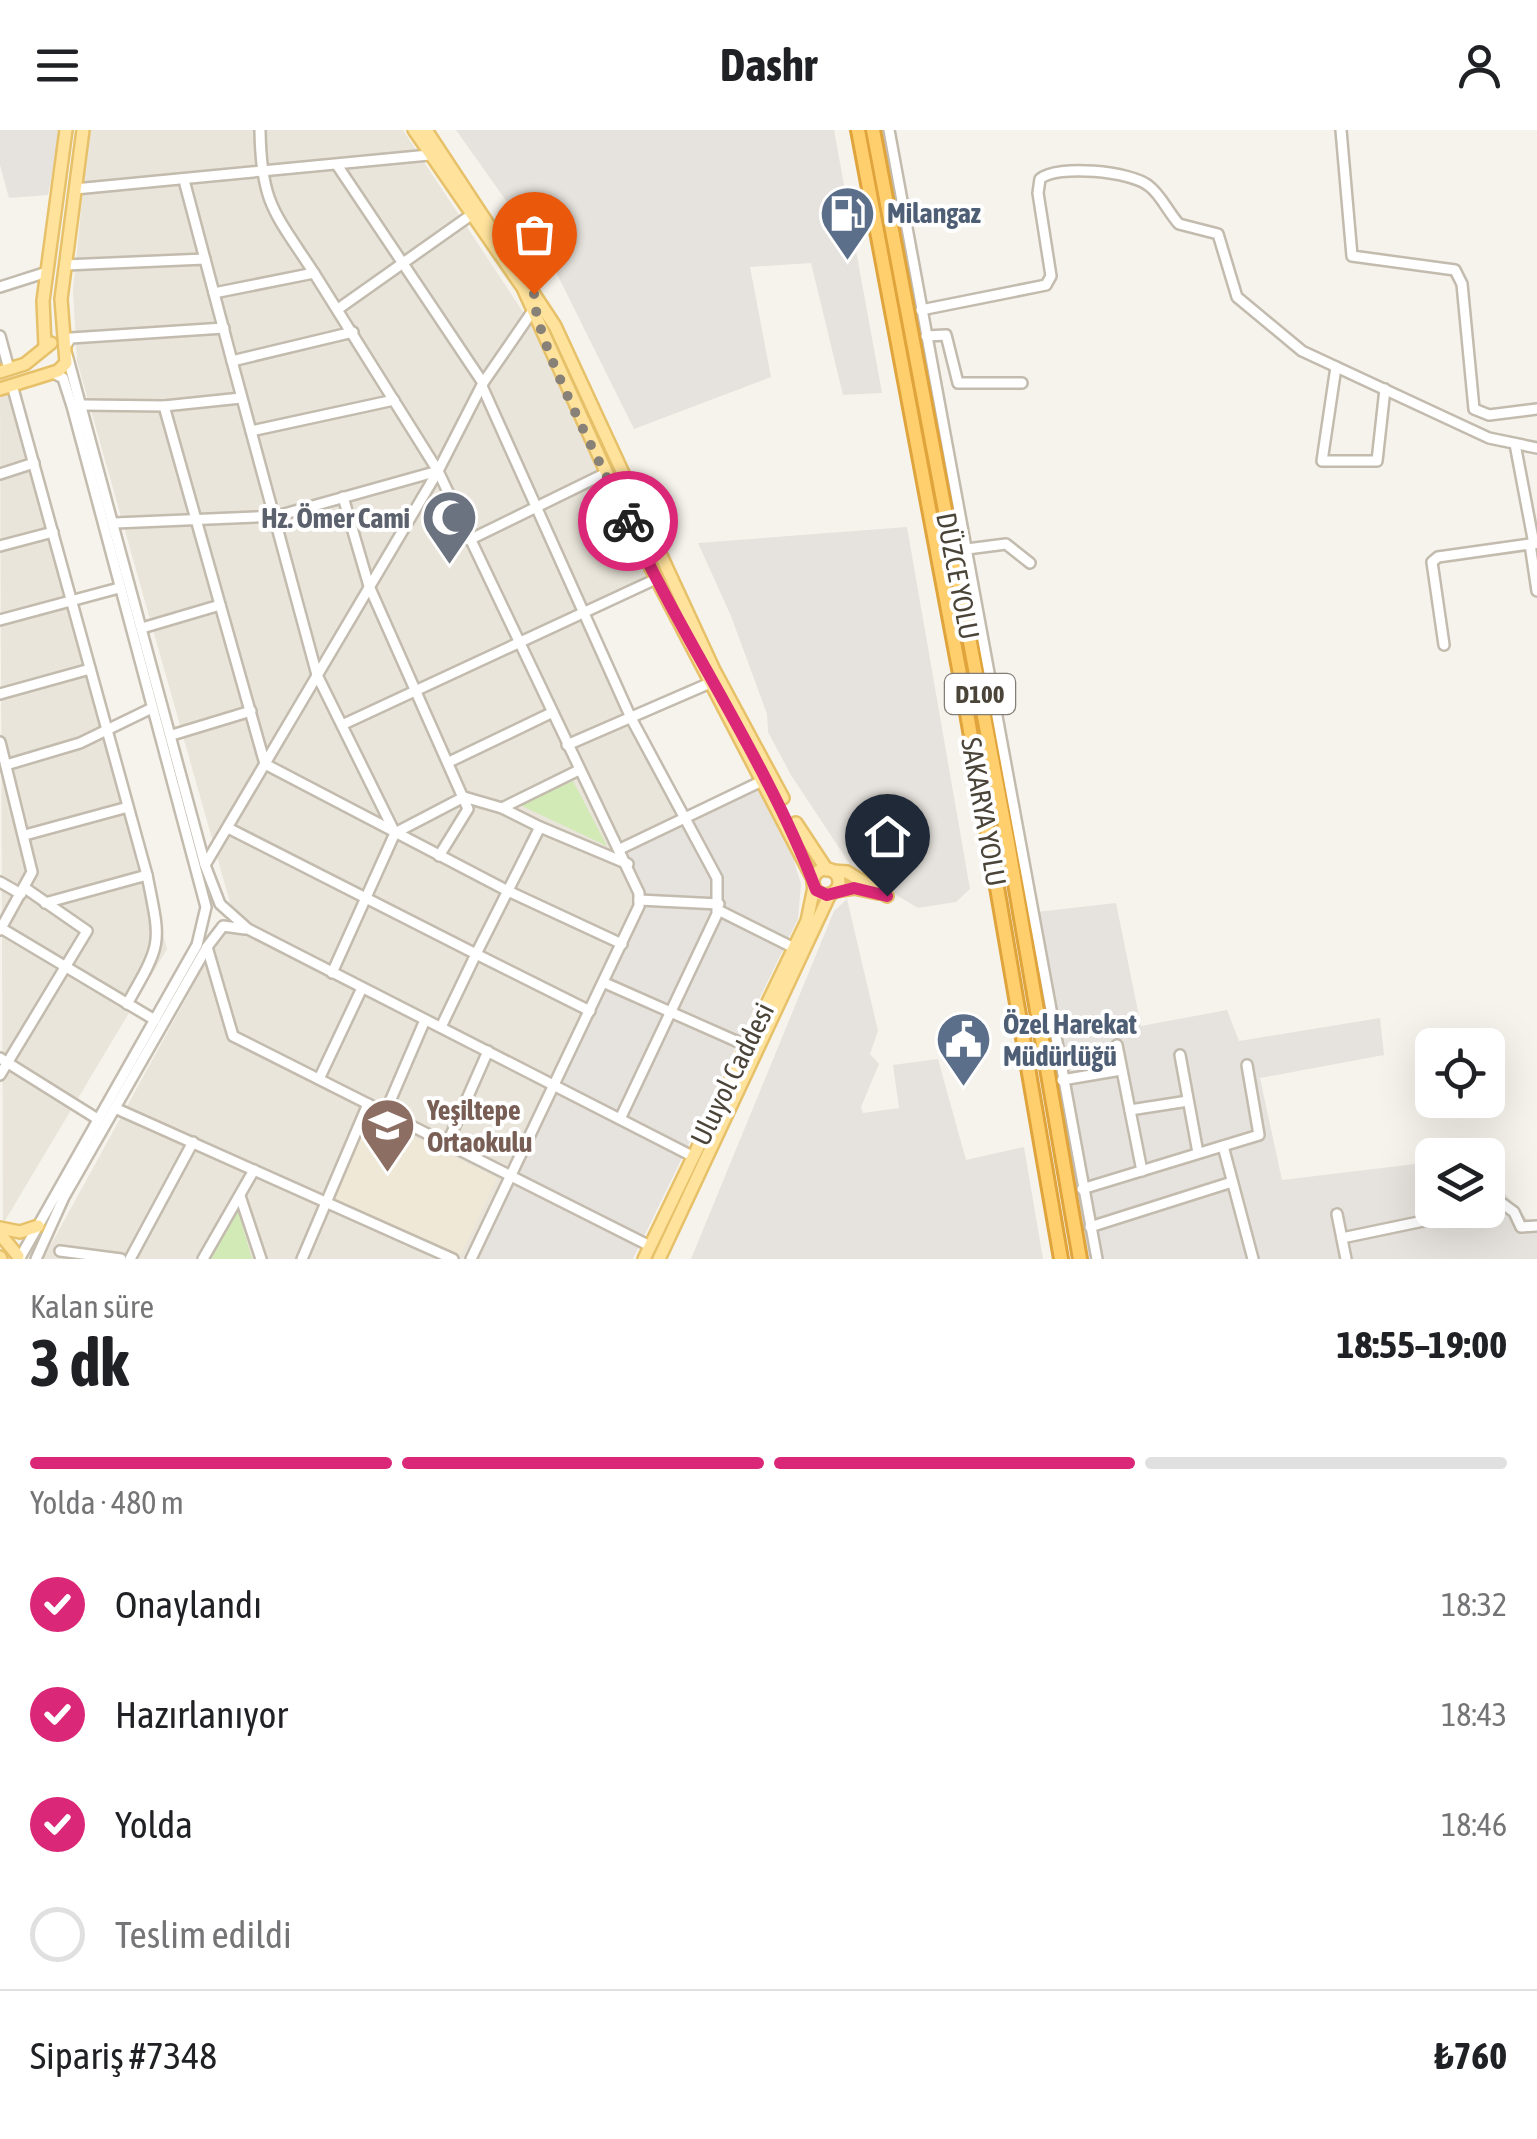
<!DOCTYPE html>
<html lang="tr">
<meta charset="utf-8">
<style>
:root{--surface:#fff;--page:#f2f2f2;--text:#202124;--muted:#757577;--line:#e0e0e0;--accent:#db2777}
body{margin:0;font-family:"Asap Condensed",sans-serif;background:var(--page);color:var(--text);height:100vh;display:flex;flex-direction:column;font-size:38px;white-space:nowrap}
*{box-sizing:border-box;margin:0}
p{font-size:32px;color:var(--muted)}
.icon{flex:none;width:55px;height:55px;fill:none;stroke:currentColor;stroke-width:2;stroke-linecap:round;stroke-linejoin:round}
.map{position:relative;height:1129px;overflow:hidden}
.sheet{display:flex;flex-direction:column;background:var(--surface);flex:1}
.sheet>*{flex:none}
.fabs{position:absolute;left:1415px;top:898px;display:grid;gap:20px}
.fabs a{display:grid;place-items:center;width:90px;height:90px;border-radius:15px;background:var(--surface);box-shadow:0 10px 40px #0002;font-size:50px}
.pin{position:absolute;display:grid;place-items:center;width:85px;height:85px;color:#fff;margin:-102px -42px;border-radius:50% 50% 50% 0;rotate:-45deg;box-shadow:0 0 10px #0007}
.pin .icon{rotate:45deg}
.courier{position:absolute;display:grid;place-items:center;width:100px;height:100px;margin:-50px;border:8px solid #db2777;border-radius:50%;background:#fff;color:#222;box-shadow:0 2px 12px #0007}
.summary em{font-style:normal;font-weight:700}
.summary div{display:flex;flex-direction:column-reverse}
.summary{display:flex;align-items:center;justify-content:space-between;height:170px;padding:0 30px}
h1{font-size:65px;font-weight:700;line-height:75px}
.bar{display:grid;grid-template-columns:repeat(4,1fr);gap:15px 10px;align-content:center;height:120px;padding:0 30px}
.bar i{height:12px;border-radius:8px;background:var(--line)}
.bar .on{background:var(--accent)}
.bar p{grid-column:span 4}
.line{display:flex;align-items:center;gap:25px;padding:0 30px;border-top:2px solid var(--line)}
.line div{flex:1}
ol{padding:0 30px;list-style:none}
li{display:flex;align-items:center;gap:30px;height:110px}
li p{margin-inline-start:auto}
li .icon{padding:10px;border-radius:50%;background:var(--accent);color:#fff;stroke-width:4}
li:last-child{color:var(--muted)}
li i{width:55px;height:55px;border:5px solid var(--line);border-radius:50%}
header{display:flex;justify-content:space-between;align-items:center;height:130px;padding:0 30px;background:var(--surface);font-size:45px;font-weight:700}
.map>svg:first-child{display:block}
.residential{fill:#eae5da}
.industrial{fill:#e6e2dd}
.education{fill:#efe8d6}
.green{fill:#d2eab5}
.lines{fill:none;stroke-linecap:round;stroke-linejoin:round}
.minor-casing{stroke:#c2bbae;stroke-width:14}
.major-casing{stroke:#e6c16a;stroke-width:16}
.highway-casing{stroke:#e0a43c;stroke-width:18}
.minor{stroke:#fff;stroke-width:9}
.major{stroke:#ffe39c;stroke-width:11}
.highway{stroke:#ffcf6e;stroke-width:12}
.done{stroke:#878178;stroke-width:10;stroke-dasharray:0 18}
.route{stroke:#db2777;stroke-width:12}
.labels{text-anchor:middle;stroke-width:8;stroke-linejoin:round;paint-order:stroke}
.shield{fill:#fff;stroke:#817c74;stroke-width:2.5}
.shield-label{font-size:25px;font-weight:bold;fill:#4b4439}
.service-label{font-size:28px;font-weight:bold;fill:#4e5e75;stroke:#fff;text-anchor:start}
.worship-label{font-size:28px;font-weight:bold;fill:#5b616d;stroke:#fff;text-anchor:end}
.street-label{font-size:28px;fill:#4b4439;stroke:#fff}
.education-label{font-size:28px;font-weight:bold;fill:#785e54;stroke:#fff;text-anchor:start}
</style>
<header><svg class="icon" aria-label="menu" viewBox="0 0 24 24"><path d="M4 6h16M4 12h16M4 18h16"/></svg>Dashr<svg class="icon" aria-label="person" viewBox="0 0 24 24"><circle cx="12" cy="8" r="4"/><path d="M4 21q1-7 8-7t8 7"/></svg></header>
<div class="map">
<svg width="1537" height="1129" viewBox="0 0 1537 1129">
<rect width="100%" height="100%" fill="#f6f3ec"/>
<g class="residential">
<path d="M89,0H403L552,226L651,456L589,488L681,686L647,774L479,1129H43L233,783L77,231L73,160Z"/>
<path d="M12,255L167,819L3,1094L0,259Z"/>
</g>
<g class="industrial">
<path d="M0,0H60L48,65L9,68L0,35Z"/>
<path d="M456,0H834L882,263L843,265L811,133L750,137L771,247L634,299L555,140Z"/>
<path d="M907,397L970,759L956,772L918,778L853,739L791,645L768,602L767,584L731,486L698,413Z"/>
<path d="M756,655L793,728L801,754L798,789L633,1129H475L647,774L620,711Z"/>
<path d="M847,769L878,901L870,924L879,934L861,977L863,983L899,978L893,935L938,929L966,1030L1024,1017L1043,1129H691L834,781Z"/>
<path d="M1116,773L1141,896L1227,880L1239,911L1380,888L1384,925L1260,948L1282,1050L1432,1032V1080H1488V1044L1528,1090H1537V1129H1089L1027,783Z"/>
</g>
<path class="education" d="M365,984L497,1048L461,1125L326,1065Z"/>
<g class="green">
<path d="M573,651L607,716L520,675Z"/>
<path d="M238,1081L252,1129H210Z"/>
</g>
<g class="lines">
<defs>
<g id="minor">
<path d="M260,0C261,74 275,83 314,143"/>
<path d="M889,0L1097,1129"/>
<path d="M1341,0L1352,126L1455,140L1462,154L1474,279L1489,285L1537,279"/>
<path d="M337,35L483,253"/>
<path d="M185,54L232,231L353,202"/>
<path d="M75,59L429,25"/>
<path d="M65,135L205,129"/>
<path d="M0,157L47,142"/>
<path d="M214,163L314,143L438,341L639,763V776L471,1129"/>
<path d="M338,179L471,85"/>
<path d="M921,180L1046,155L1051,146L1038,63L1040,49C1057,34 1131,41 1149,56C1161,65 1168,82 1179,94L1218,104L1237,167L1302,221L1489,308L1537,318"/>
<path d="M0,206L9,239"/>
<path d="M926,206L946,205L958,253H1022"/>
<path d="M64,218L71,208L224,198"/>
<path d="M67,225L205,735L220,774L248,799L692,1026"/>
<path d="M232,231L317,545L395,703"/>
<path d="M1336,237L1322,331H1377L1385,259"/>
<path d="M12,255L147,745C161,815 163,811 127,874"/>
<path d="M482,256L631,588L717,748V784L620,989"/>
<path d="M83,275L164,276L241,268"/>
<path d="M164,276L265,634L506,760L622,814"/>
<path d="M251,301L394,270"/>
<path d="M1515,314L1534,414"/>
<path d="M0,344L34,333"/>
<path d="M343,367L369,456L468,679L439,726"/>
<path d="M115,393L277,386L438,341"/>
<path d="M469,410L606,343"/>
<path d="M1530,414L1537,461"/>
<path d="M0,416L53,402"/>
<path d="M967,419L1006,414L1030,433"/>
<path d="M0,490L119,458"/>
<path d="M142,498L220,475"/>
<path d="M1444,515L1432,432L1438,427L1537,413"/>
<path d="M0,564L90,539"/>
<path d="M344,594L656,449"/>
<path d="M172,605L251,581"/>
<path d="M0,612L32,742L0,800"/>
<path d="M567,615L710,553"/>
<path d="M449,632L551,583"/>
<path d="M6,635L80,613L150,579"/>
<path d="M502,678L579,640"/>
<path d="M228,698L476,824L441,897"/>
<path d="M25,705L128,677"/>
<path d="M620,719L764,650"/>
<path d="M205,735L438,341L483,253L534,179"/>
<path d="M0,752L21,764"/>
<path d="M639,770L719,774"/>
<path d="M45,773L147,745"/>
<path d="M718,780L794,818"/>
<path d="M1,798L155,890"/>
<path d="M207,817L233,906L650,1116"/>
<path d="M332,843L395,703L464,667L502,678L540,697"/>
<path d="M605,853L745,915"/>
<path d="M590,881L476,824L540,697L628,734"/>
<path d="M1117,915L1142,1041"/>
<path d="M1180,925L1198,1023"/>
<path d="M0,928L96,988"/>
<path d="M0,945L87,801L25,758"/>
<path d="M319,949L362,858"/>
<path d="M1062,950L1121,940"/>
<path d="M117,979L453,1129"/>
<path d="M1130,980L1188,971"/>
<path d="M385,983L425,890"/>
<path d="M447,1014L488,921"/>
<path d="M1223,1016L1253,1129"/>
<path d="M1082,1059L1259,1005L1247,935"/>
<path d="M240,1066L261,1129"/>
<path d="M1488,1078L1503,1074L1514,1082L1521,1097L1537,1096"/>
<path d="M1337,1084L1346,1129"/>
<path d="M1090,1097L1232,1052"/>
<path d="M1342,1108L1476,1080"/>
<path d="M60,1121L121,1129"/>
<path d="M21,1126L197,815L206,777L72,276L63,248L53,243"/>
<path d="M36,1129L64,1067L207,817L223,796L245,799"/>
<path d="M130,1129L193,1012"/>
<path d="M203,1129L254,1040"/>
<path d="M302,1129L368,974"/>
</g>
<g id="major">
<path d="M414,0L523,158L641,419L813,749"/>
<path d="M426,0L555,196L714,540L783,668"/>
<path d="M45,216L43,171L66,0"/>
<path d="M0,242L25,234L51,213"/>
<path d="M0,259L58,241L66,233L61,169L83,0"/>
<path d="M796,693L827,740"/>
<circle cx="826" cy="752" r="13"/>
<path d="M832,741L847,742L887,766"/>
<path d="M835,761L854,758L878,763"/>
<path d="M0,1098L20,1102L38,1096"/>
<path d="M0,1104L18,1126"/>
<path d="M0,1127L1,1129"/>
<path d="M644,1129L807,791L814,757"/>
<path d="M659,1129L830,764"/>
</g>
<g id="highway">
<path d="M858,0L963,560L1061,1129"/>
<path d="M873,0L1008,713L1080,1129"/>
</g>
</defs>
<use href="#minor" class="minor-casing"/>
<use href="#major" class="major-casing"/>
<use href="#highway" class="highway-casing"/>
<use href="#minor" class="minor"/>
<use href="#major" class="major"/>
<use href="#highway" class="highway"/>
</g>
<g class="lines">
<path class="done" d="M534,164C534,212 605,340 628,391"/>
<path class="route" d="M628,391C685,514 769,635 816,760L827,765L854,758L887,766"/>
</g>
<defs>
<symbol id="fuel-pin" viewBox="-11 -11 22 30"><path d="M0 17L-7.5 6A9.5 9.5 0 1 1 7.5 6Z" fill="#5c6f8a" stroke="#fff"/><path d="M-5.5-6h7V0h2V4h1.3V-2.5L3-4.5l.8-.8L6-3V5H2.5V1h-1V6h-7ZM-4.2-4.7v3.2H.2V-4.7Z" fill="#fff"/></symbol>
<symbol id="mosque-pin" viewBox="-11 -11 22 30"><path d="M0 17L-7.5 6A9.5 9.5 0 1 1 7.5 6Z" fill="#6b7280" stroke="#fff"/><path d="M3.5-4.9A6 6 0 1 0 3.5 4.9A5 5 0 1 1 3.5-4.9Z" fill="#fff"/></symbol>
<symbol id="civic-pin" viewBox="-11 -11 22 30"><path d="M0 17L-7.5 6A9.5 9.5 0 1 1 7.5 6Z" fill="#5c6f8a" stroke="#fff"/><path d="M-.6-6.5H3V-4.5H.6V-3L4-1V1h2V6H-6V1h2V-1L-.6-3ZM-1.2 2.5V6h2.4V2.5Z" fill="#fff"/></symbol>
<symbol id="school-pin" viewBox="-11 -11 22 30"><path d="M0 17L-7.5 6A9.5 9.5 0 1 1 7.5 6Z" fill="#8d6e63" stroke="#fff"/><path d="M0-5L7-2L0 1L-7-2ZM-4 1L0 2.5L4 1V4Q0 6-4 4Z" fill="#fff"/></symbol>
</defs>
<g fill-rule="evenodd">
<use href="#fuel-pin" x="816" y="52" width="63" height="86"/>
<use href="#mosque-pin" x="418" y="356" width="63" height="86"/>
<use href="#civic-pin" x="932" y="878" width="63" height="86"/>
<use href="#school-pin" x="356" y="964" width="63" height="86"/>
</g>
<g class="labels">
<rect class="shield" x="945" y="544" width="70" height="40" rx="8"/>
<g class="shield-label">
<text x="980" y="573">D100</text>
</g>
<g class="service-label">
<text x="887" y="93">Milangaz</text>
<text x="1003" y="904">Özel Harekat<tspan x="1003" dy="32">Müdürlüğü</tspan></text>
</g>
<g class="worship-label">
<text x="410" y="398">Hz. Ömer Cami</text>
</g>
<g class="street-label">
<text transform="translate(958 446) rotate(79)" y="10">DÜZCE YOLU</text>
<text transform="translate(984 682) rotate(80)" y="10">SAKARYA YOLU</text>
<text transform="translate(732 944) rotate(-64)" y="10">Uluyol Caddesi</text>
</g>
<g class="education-label">
<text x="427" y="990">Yeşiltepe<tspan x="427" dy="32">Ortaokulu</tspan></text>
</g>
</g>
</svg>
<div class="fabs">
<a><svg class="icon" aria-label="locate" viewBox="0 0 24 24"><circle cx="12" cy="12" r="6"/><path d="M12 2v4M12 18v4M2 12h4M18 12h4"/></svg></a>
<a><svg class="icon" aria-label="layers" viewBox="0 0 24 24"><path d="M12 4l9 5-9 5-9-5zM3 14l9 5 9-5"/></svg></a>
</div>
<div class="pin" style="left:534px;top:164px;background:#ea580c"><svg class="icon" aria-label="bag" viewBox="0 0 24 24"><path d="M5 8h14l-1 12H6zM9 8a3 3 0 0 1 6 0"/></svg></div>
<div class="pin" style="left:887px;top:766px;background:#1f2937"><svg class="icon" aria-label="home" viewBox="0 0 24 24"><path d="M3 11l9-7 9 7M6 9v11h12V9"/></svg></div>
<div class="courier" style="left:628px;top:391px"><svg class="icon" aria-label="bike" viewBox="0 0 24 24"><circle cx="6" cy="16" r="4"/><circle cx="18" cy="16" r="4"/><path d="M6 16l4-8h5l3 8M10 8l3 8H6M13 5h3"/></svg></div>
</div>
<section class="sheet">
<div class="summary"><div><h1>3 dk</h1><p>Kalan süre</p></div><em>18:55–19:00</em></div>
<div class="bar"><i class="on"></i><i class="on"></i><i class="on"></i><i></i><p>Yolda · 480 m</p></div>
<ol>
<li><svg class="icon" aria-label="check" viewBox="0 0 24 24"><path d="M5 12l5 5 9-10"/></svg>Onaylandı<p>18:32</p></li>
<li><svg class="icon" aria-label="check" viewBox="0 0 24 24"><path d="M5 12l5 5 9-10"/></svg>Hazırlanıyor<p>18:43</p></li>
<li><svg class="icon" aria-label="check" viewBox="0 0 24 24"><path d="M5 12l5 5 9-10"/></svg>Yolda<p>18:46</p></li>
<li><i></i>Teslim edildi</li>
</ol>
<div class="line" style="height:130px"><div>Sipariş #7348</div><b>₺760</b></div>
</section>
